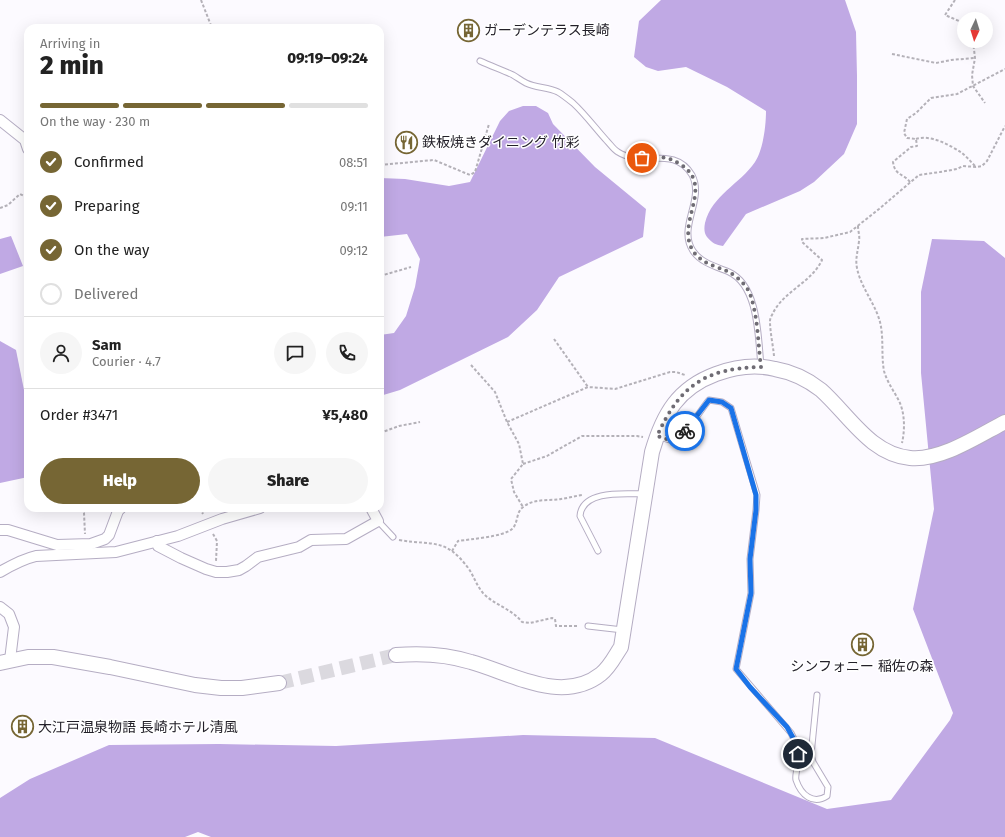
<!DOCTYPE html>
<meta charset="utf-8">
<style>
:root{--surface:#fff;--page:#f6f6f6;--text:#222;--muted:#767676;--line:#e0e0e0;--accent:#766634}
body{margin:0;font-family:"Fira Sans","Noto Sans JP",sans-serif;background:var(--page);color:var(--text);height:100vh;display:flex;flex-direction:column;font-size:15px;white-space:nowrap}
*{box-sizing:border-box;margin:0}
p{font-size:13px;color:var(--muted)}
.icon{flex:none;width:22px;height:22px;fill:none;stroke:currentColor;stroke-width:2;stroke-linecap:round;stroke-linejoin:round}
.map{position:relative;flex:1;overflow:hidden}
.side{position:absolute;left:24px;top:24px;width:360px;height:488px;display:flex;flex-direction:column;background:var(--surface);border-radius:12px;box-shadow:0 4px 16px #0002}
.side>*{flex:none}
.needle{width:26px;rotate:184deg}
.tools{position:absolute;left:957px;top:12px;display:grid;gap:8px}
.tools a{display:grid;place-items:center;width:36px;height:36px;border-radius:50%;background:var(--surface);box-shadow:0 4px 16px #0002;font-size:20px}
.pin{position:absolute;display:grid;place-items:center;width:34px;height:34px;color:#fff;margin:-17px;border:2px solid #fff;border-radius:50%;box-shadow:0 1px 4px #0007}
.courier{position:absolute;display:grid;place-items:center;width:40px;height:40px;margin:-20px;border:3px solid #1a73e8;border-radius:50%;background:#fff;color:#222;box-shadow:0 1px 5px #0007}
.head em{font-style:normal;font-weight:800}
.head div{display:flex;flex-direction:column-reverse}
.head{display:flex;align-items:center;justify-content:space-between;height:68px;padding:0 16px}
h1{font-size:26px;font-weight:800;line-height:30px}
.bar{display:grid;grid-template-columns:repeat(4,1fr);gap:6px 4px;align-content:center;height:48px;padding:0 16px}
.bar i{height:5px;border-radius:3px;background:var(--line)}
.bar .on{background:var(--accent)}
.bar p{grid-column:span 4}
.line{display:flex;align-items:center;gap:10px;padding:0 16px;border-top:1px solid var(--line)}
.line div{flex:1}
.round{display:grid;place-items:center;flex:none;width:42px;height:42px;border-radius:21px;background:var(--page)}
ol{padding:0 16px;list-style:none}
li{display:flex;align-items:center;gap:12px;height:44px}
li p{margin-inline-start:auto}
li .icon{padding:4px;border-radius:50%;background:var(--accent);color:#fff;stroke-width:4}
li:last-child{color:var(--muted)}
li i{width:22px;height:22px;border:2px solid var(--line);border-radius:50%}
.cta{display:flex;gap:8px;margin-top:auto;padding:8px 16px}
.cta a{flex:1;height:46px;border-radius:24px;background:var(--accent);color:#fff;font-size:16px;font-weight:800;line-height:46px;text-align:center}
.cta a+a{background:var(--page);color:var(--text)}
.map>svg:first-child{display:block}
.forest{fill:#c0a9e4}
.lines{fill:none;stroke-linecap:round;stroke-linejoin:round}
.secondary-tunnel{stroke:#dbd9df;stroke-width:14;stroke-dasharray:14 7;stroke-linecap:butt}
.lane-casing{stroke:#b5adc3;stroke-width:7}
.street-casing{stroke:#b5adc3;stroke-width:12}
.secondary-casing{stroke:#b5adc3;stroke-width:16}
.path{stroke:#b4b1b8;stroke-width:2;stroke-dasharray:3 2;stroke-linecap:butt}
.lane{stroke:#fff;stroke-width:5}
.street{stroke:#fff;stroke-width:10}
.secondary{stroke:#fff;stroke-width:14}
.done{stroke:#6f6c74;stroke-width:4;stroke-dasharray:0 7.2}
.route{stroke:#1a73e8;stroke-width:5}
.labels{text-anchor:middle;stroke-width:3;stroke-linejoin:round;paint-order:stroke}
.poi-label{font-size:14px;fill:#232029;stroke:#fff;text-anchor:start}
</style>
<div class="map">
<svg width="1005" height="837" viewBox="0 0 1005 837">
<rect width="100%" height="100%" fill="#fcfaff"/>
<g class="forest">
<path d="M661,0H845L856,32L857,76V124L844,154L814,182L800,191L746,214L723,246C716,245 712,243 707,237C704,233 704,228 705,223C712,195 740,184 755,162C763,150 766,126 766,111L727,87L686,67L658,71L646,67L634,57L639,21Z"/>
<path d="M523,106H536L548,113L553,124L595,167L646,209L643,237L559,277L537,310L508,337L400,390L380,396V335L394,333L406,316L415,287L420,259L407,234L380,237V178L405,179L449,186L470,182L500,121L509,111Z"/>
<path d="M11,236L23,266L0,274V239Z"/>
<path d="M932,239L984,241L1005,258V837H211L198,832L185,837H0V798L30,779L109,745L219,744L336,746L523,735L655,738L827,809L891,800L950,720L953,713L913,609L934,509L921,373V292Z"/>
<path d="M0,341L16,350L28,410V477L0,483Z"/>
</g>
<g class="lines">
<path class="secondary-tunnel" d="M279,683L396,655"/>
<defs>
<g id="lane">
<path d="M480,61C491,66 502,70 513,75C518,78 522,81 526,83C536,88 548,87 558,92C563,95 568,99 573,103C585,114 596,129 607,141C610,144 614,150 618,152C641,167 675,145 692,175C705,200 677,227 693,251C701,263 717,267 729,272C759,286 758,338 761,366"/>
<path d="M658,436C664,438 671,442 677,439C685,436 702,408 709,400L722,402L731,408L757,495L756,510L750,559L751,593L736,669L791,733C798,746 798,753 797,767C797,771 795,776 796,780C801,795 813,805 827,796L828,787L813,762L811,755L817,695"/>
<path d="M378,521L393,537"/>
<path d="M598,551L580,516C582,489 626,494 645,494"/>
<path d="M588,626L623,630"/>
</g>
<g id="street">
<path d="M0,120L25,140L28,149"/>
<path d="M0,530H8L57,545L91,544L105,539L109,535L118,511L121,508"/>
<path d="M157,541L158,546L181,558L206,569L216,572H227L239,570L246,566L258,557L299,547L311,540L346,539L378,521L371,508"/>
<path d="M0,572C12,565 23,559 36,556L116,552L178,536L222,519L260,508"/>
<path d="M0,607L9,614L14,627L10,660"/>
</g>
<g id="secondary">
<path d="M396,655C421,653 446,654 471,662C511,673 562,705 601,674C610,667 615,656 621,647L652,452C663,414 678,388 716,374C735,367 755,364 775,369C792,372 807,379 821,390C849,415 870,454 910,458C941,461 978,436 1005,422"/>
<path d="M0,663L28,657H53L110,667L195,685L221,688H242L279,683"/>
</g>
</defs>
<use href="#lane" class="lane-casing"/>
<use href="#street" class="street-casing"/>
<use href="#secondary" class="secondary-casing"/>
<g class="path">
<path d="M201,0L212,28"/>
<path d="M955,0L945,15L959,21L964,29"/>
<path d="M973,41L975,58L972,75L973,86L985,103"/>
<path d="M892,54L936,63L951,60L975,58"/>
<path d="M916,139C930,134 950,145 962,153C967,157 971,162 976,167"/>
<path d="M380,165L434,160L470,175L475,172L489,124"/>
<path d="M910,182C903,173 895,176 893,162L911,147L917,146L916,139L907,138L904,133L907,119L916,113L931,98L957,94L1005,69"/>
<path d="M0,208L8,205L20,194L28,198"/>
<path d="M858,226C858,231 860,236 859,241C858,251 855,259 857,268C861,288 875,303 880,322C884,338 881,355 884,371C887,382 894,391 899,401C905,413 905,430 902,443"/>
<path d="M380,276L411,267"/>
<path d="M554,339L588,387"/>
<path d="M774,356C773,345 770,332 770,321C770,318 772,315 773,313C784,291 812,282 822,260L802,242V239L824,238L850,232L879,209L919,175L940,172L957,169L963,166L976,167L982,166L987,161L1005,126"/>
<path d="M471,365L495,392L507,422L519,444L523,464L511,479L514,492L523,507"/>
<path d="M507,422L588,387L615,389L670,372H676L685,375"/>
<path d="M380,433L399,426L420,422"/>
<path d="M523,464L547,456L582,436H637L643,437"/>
<path d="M82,508L84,513L85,534"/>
<path d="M200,508L203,514"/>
<path d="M213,534L217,541L216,561"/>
<path d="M399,540C434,546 445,537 469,569C474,577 477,586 483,593C494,605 512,609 522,622L530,623L552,618L555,619L556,626H579"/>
<path d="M452,551L458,541C470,539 503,537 512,529C518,524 516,513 522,508C533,498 548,501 561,499C568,498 575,496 582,495"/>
</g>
<use href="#lane" class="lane"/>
<use href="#street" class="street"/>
<use href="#secondary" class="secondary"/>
</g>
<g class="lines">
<path class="done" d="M642,158C656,156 668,156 680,164C716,186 675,222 693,251C701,263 717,267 729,272C737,276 747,286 750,294C758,316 758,344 761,367C706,368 680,385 657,436C671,441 675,443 685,431"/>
<path class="route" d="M685,431L709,400L722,402L731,408L756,495V510L750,559L751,593L736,669L750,687L787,727L796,743L798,754"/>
</g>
<defs>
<symbol id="building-ring" viewBox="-11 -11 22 22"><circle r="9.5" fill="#fff" stroke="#766634" stroke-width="1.5"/><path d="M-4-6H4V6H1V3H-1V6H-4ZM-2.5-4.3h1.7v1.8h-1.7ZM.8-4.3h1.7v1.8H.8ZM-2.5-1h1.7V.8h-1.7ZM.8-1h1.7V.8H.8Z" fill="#766634"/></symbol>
<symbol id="restaurant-ring" viewBox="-11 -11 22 22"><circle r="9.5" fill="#fff" stroke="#766634" stroke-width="1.5"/><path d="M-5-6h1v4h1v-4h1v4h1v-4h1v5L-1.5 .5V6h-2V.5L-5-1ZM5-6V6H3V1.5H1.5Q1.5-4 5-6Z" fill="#766634"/></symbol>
</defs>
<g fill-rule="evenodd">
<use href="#building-ring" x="456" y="18" width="25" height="25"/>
<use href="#restaurant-ring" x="394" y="130" width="25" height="25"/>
<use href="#building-ring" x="850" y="632" width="25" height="25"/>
<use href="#building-ring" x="10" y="714" width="25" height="25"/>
</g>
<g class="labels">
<g class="poi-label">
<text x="484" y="35">ガーデンテラス長崎</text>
<text x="422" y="147">鉄板焼きダイニング 竹彩</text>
<text x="862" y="671" text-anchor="middle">シンフォニー 稲佐の森</text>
<text x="38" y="732">大江戸温泉物語 長崎ホテル清風</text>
</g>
</g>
</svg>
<div class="tools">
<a><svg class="needle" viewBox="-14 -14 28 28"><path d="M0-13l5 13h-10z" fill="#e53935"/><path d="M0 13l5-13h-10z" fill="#767676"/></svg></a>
</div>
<div class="pin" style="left:642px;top:158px;background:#ea580c"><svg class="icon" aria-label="bag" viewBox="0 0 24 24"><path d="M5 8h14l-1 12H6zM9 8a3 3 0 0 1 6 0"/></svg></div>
<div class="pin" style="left:798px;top:754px;background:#1f2937"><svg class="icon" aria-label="home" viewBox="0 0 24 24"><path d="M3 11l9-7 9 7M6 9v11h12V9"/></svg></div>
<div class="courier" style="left:685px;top:431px"><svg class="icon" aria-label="bike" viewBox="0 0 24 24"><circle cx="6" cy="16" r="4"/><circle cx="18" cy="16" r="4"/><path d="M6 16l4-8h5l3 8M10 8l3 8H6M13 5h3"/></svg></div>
<section class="side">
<div class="head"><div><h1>2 min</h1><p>Arriving in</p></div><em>09:19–09:24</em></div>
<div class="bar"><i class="on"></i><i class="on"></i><i class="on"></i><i></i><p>On the way · 230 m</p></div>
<ol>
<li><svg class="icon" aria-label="check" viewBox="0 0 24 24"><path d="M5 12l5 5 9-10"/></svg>Confirmed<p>08:51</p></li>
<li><svg class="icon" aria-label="check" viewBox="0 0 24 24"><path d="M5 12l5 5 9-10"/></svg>Preparing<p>09:11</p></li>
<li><svg class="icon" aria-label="check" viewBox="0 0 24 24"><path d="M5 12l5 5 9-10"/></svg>On the way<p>09:12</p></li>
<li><i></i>Delivered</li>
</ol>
<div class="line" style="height:72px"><a class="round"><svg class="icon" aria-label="person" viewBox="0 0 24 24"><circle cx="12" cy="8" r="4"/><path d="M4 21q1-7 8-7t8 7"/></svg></a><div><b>Sam</b><p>Courier · 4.7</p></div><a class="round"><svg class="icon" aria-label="chat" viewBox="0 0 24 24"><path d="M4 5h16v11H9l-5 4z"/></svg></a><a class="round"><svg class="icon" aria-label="phone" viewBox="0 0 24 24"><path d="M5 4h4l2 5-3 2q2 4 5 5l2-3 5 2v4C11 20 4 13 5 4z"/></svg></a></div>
<div class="line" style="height:52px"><div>Order #3471</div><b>¥5,480</b></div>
<div class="cta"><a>Help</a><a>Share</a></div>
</section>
</div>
